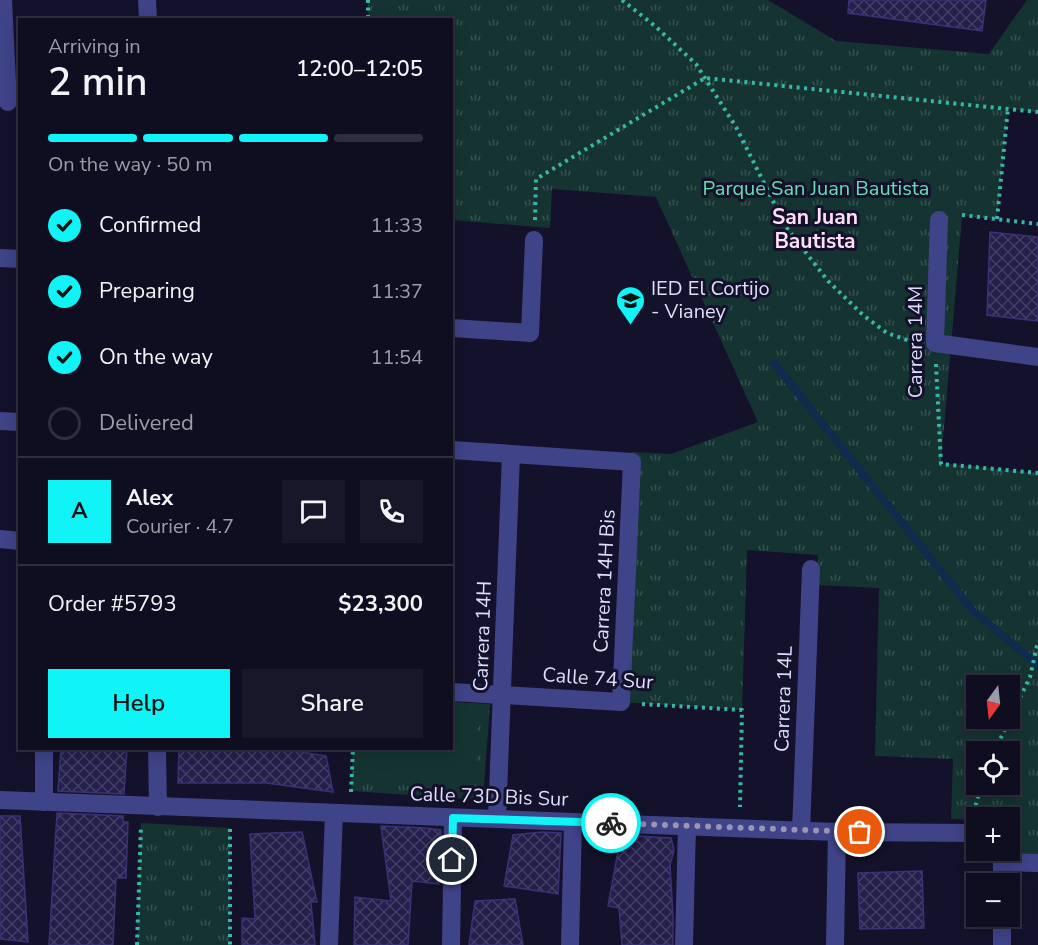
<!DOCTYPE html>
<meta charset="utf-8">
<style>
:root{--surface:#0f0e20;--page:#181729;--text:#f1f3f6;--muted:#9b9ca5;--line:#2f2e3e;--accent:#10f4f7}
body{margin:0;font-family:"Nunito Sans",sans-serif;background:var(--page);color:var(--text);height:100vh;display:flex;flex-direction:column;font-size:22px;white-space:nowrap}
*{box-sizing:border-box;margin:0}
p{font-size:20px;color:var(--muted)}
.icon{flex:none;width:33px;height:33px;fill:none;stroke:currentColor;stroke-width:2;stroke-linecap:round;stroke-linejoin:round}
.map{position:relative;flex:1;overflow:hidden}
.drawer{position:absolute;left:18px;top:18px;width:435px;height:732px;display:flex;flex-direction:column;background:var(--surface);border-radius:0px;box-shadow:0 3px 15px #0003,0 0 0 2px var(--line)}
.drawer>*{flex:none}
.needle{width:39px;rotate:195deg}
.buttons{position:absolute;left:966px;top:675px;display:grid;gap:12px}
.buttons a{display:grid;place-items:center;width:54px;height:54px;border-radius:0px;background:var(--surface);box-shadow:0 3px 15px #0003,0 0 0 2px var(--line);font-size:30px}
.pin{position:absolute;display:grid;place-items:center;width:51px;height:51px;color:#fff;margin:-26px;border:3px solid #fff;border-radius:50%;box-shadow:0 2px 6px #0007}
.courier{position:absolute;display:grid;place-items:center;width:60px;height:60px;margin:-30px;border:4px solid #10f4f7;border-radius:50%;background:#fff;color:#222;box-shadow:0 2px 8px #0007}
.summary em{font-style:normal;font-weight:600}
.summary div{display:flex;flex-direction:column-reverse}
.summary{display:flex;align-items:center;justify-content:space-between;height:102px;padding:0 30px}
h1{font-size:39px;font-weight:600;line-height:45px}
.bar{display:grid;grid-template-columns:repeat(4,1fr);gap:9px 6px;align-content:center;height:72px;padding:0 30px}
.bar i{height:8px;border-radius:4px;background:var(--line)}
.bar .on{background:var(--accent)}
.bar p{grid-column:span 4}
.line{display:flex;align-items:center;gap:15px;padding:0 30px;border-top:2px solid var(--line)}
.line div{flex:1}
.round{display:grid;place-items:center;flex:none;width:63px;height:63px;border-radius:0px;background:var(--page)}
ol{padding:0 30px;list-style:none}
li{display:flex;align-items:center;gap:18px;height:66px}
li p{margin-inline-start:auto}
li .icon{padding:6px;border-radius:50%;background:var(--accent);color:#111;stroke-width:4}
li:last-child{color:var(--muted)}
li i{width:33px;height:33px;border:3px solid var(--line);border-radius:50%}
.cta{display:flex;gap:12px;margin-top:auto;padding:12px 30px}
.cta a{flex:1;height:69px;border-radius:0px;background:var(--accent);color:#111;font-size:24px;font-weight:600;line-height:69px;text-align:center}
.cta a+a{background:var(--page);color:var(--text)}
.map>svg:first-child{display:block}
.grass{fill:url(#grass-tufts);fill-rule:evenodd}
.pitch{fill:#153431}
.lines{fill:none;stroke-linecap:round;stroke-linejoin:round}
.stream{stroke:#0f2b4d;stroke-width:8}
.building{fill:url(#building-cross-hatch);stroke:#393276;stroke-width:1.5}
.path{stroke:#35b9a6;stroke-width:4;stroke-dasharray:3 4.5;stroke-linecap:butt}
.minor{stroke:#3f4388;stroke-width:18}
.done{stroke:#9796b4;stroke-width:6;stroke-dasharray:0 10.8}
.route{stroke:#10f4f7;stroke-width:8}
.labels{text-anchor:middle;stroke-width:6;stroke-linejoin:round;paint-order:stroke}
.park-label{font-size:20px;fill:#69ddb6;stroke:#14122b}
.poi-label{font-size:20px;fill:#deddfe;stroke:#14122b;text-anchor:start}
.street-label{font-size:20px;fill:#deddfe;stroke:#14122b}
.neighbourhood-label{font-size:21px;font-weight:bold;fill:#fedff5;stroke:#14122b}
</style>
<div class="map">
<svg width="1038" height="945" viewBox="0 0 1038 945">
<defs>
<pattern id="grass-tufts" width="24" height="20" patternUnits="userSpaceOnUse" patternTransform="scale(1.5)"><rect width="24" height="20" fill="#153431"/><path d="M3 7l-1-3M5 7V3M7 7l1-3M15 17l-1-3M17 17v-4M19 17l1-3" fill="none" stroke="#375150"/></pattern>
<pattern id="building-cross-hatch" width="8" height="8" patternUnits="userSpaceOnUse" patternTransform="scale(1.5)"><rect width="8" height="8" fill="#241f4b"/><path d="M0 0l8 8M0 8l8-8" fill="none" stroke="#433f66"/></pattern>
</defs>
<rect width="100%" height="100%" fill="#14122b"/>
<g class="grass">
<path d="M368,0H768L836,41L989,54L1027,0H1038V112L1008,109L997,219L962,216L941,463L1038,473V856H1013V823L1010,822V818H976V820L951,819L953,759L875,756L879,588L817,585L818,555L747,550L742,710L621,702L632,463V452L671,454L758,422L656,197L552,189L550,228L452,220V20L368,19ZM976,686H1010V718H976ZM976,752H1010V784H976Z"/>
<path d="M452,702L490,704L483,800L351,791L353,749L452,748Z"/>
<path d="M141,823L230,828V945H137Z"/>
</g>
<path class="pitch" d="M452,707L479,709L475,781L359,774L361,749L452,748Z"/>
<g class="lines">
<path class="stream" d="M774,363L973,611L1038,665"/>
</g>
<g class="building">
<path d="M849,0H986L982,31L848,13Z"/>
<path d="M990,232L1038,237V321L987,315Z"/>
<path d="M61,748H127L124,794L58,791Z"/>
<path d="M179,748H274L326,756L333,792L267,783H178Z"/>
<path d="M57,813L123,816V822H128L126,878H116L113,945H49Z"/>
<path d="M0,816H20L28,942L0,939Z"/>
<path d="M381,826L425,828L441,830L439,884L412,881L408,945H354L355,897L391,901Z"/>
<path d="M302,832L317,902H311L315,945H242V918L255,919L250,834Z"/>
<path d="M542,832L561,833L558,894L504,886L513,835Z"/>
<path d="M621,835L671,838L674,850L670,865L673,917V945H622L619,908L608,906Z"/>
<path d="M922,871L924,928L860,929L858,873Z"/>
<path d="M515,899L523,945H469L475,901Z"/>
</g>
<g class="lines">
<g class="path">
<path d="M368,0V20"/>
<path d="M622,0L655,26L696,64L736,127L786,227L828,281L863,315L887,333L913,342"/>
<path d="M962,215L1038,224"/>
<path d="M997,219L1008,108"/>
<path d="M535,220L536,179L705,78L1038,112"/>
<path d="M936,364L941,464L1038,473"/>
<path d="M642,704L742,710L740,807"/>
<path d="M994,752L1030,677L1038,641"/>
<path d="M351,792L353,748"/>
<path d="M974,813L981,784"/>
<path d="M230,829V945"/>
<path d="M137,945L141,826"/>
</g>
<g class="minor">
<path d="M3,0L8,102"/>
<path d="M147,0L148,20"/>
<path d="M939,220L935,343L1038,357"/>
<path d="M0,258L20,259"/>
<path d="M452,328L530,333L534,240"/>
<path d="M0,421L20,422"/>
<path d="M452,450L632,462L621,702L452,692"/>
<path d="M0,539L20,541"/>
<path d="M157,748L158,807"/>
<path d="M0,800L837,832L976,833"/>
<path d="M44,802V748"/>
<path d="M497,819L511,454"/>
<path d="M801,831L811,569"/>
<path d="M1002,850V884"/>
<path d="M1002,862L1038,863"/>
<path d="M1002,916V945"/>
<path d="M329,945L334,813"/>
<path d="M451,945L453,818"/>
<path d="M570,945L573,822"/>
<path d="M684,945L687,826"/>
<path d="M835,945L837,832"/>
</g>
</g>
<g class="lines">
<path class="done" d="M611,823L860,832"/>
<path class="route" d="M452,860L453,818L611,823"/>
</g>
<defs>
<symbol id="school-pin" viewBox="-11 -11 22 30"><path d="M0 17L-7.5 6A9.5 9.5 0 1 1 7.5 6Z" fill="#10f4f7" stroke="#14122b"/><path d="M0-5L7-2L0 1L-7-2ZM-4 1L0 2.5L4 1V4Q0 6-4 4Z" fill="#111"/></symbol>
</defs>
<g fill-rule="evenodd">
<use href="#school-pin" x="614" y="284" width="33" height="45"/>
</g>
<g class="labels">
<g class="park-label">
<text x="816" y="195">Parque San Juan Bautista</text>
</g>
<g class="poi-label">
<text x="651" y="295">IED El Cortijo<tspan x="651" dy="23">- Vianey</tspan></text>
</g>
<g class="street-label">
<text transform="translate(915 342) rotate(-90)" y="7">Carrera 14M</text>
<text transform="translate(604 581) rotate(-87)" y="7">Carrera 14H Bis</text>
<text transform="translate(482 636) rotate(-88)" y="7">Carrera 14H</text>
<text transform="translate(598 678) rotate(4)" y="7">Calle 74 Sur</text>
<text transform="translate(783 699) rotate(-88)" y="7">Carrera 14L</text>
<text transform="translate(489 796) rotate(2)" y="7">Calle 73D Bis Sur</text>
</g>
<g class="neighbourhood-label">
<text x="815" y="224">San Juan<tspan x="815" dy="24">Bautista</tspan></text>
</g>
</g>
</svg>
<div class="buttons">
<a><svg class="needle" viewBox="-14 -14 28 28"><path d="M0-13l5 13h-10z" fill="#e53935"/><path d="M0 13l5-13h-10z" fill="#9b9ca5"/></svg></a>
<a><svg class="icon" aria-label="locate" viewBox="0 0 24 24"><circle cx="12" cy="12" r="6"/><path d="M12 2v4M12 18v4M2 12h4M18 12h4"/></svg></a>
<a>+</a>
<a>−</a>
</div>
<div class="pin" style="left:860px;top:832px;background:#ea580c"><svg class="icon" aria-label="bag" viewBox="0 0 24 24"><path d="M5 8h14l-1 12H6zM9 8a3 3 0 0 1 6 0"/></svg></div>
<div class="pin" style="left:452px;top:860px;background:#1f2937"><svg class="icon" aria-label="home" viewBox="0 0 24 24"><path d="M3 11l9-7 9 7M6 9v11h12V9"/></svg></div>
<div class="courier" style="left:611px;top:823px"><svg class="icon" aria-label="bike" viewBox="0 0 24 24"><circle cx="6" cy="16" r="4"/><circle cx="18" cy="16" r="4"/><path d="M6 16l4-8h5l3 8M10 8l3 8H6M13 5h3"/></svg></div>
<section class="drawer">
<div class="summary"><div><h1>2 min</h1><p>Arriving in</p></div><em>12:00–12:05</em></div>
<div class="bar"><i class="on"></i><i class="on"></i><i class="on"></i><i></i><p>On the way · 50 m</p></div>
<ol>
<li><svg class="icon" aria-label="check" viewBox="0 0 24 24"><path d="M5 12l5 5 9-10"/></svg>Confirmed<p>11:33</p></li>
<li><svg class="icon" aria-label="check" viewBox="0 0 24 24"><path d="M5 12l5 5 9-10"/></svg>Preparing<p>11:37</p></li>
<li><svg class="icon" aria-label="check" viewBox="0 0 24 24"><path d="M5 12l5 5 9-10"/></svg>On the way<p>11:54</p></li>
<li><i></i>Delivered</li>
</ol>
<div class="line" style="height:108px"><b class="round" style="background:var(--accent);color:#111">A</b><div><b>Alex</b><p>Courier · 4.7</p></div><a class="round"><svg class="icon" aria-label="chat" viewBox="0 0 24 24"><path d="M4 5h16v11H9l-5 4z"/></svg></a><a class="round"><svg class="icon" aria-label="phone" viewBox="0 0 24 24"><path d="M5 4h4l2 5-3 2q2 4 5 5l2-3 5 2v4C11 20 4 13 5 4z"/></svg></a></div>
<div class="line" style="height:78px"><div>Order #5793</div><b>$23,300</b></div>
<div class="cta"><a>Help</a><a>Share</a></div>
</section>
</div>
